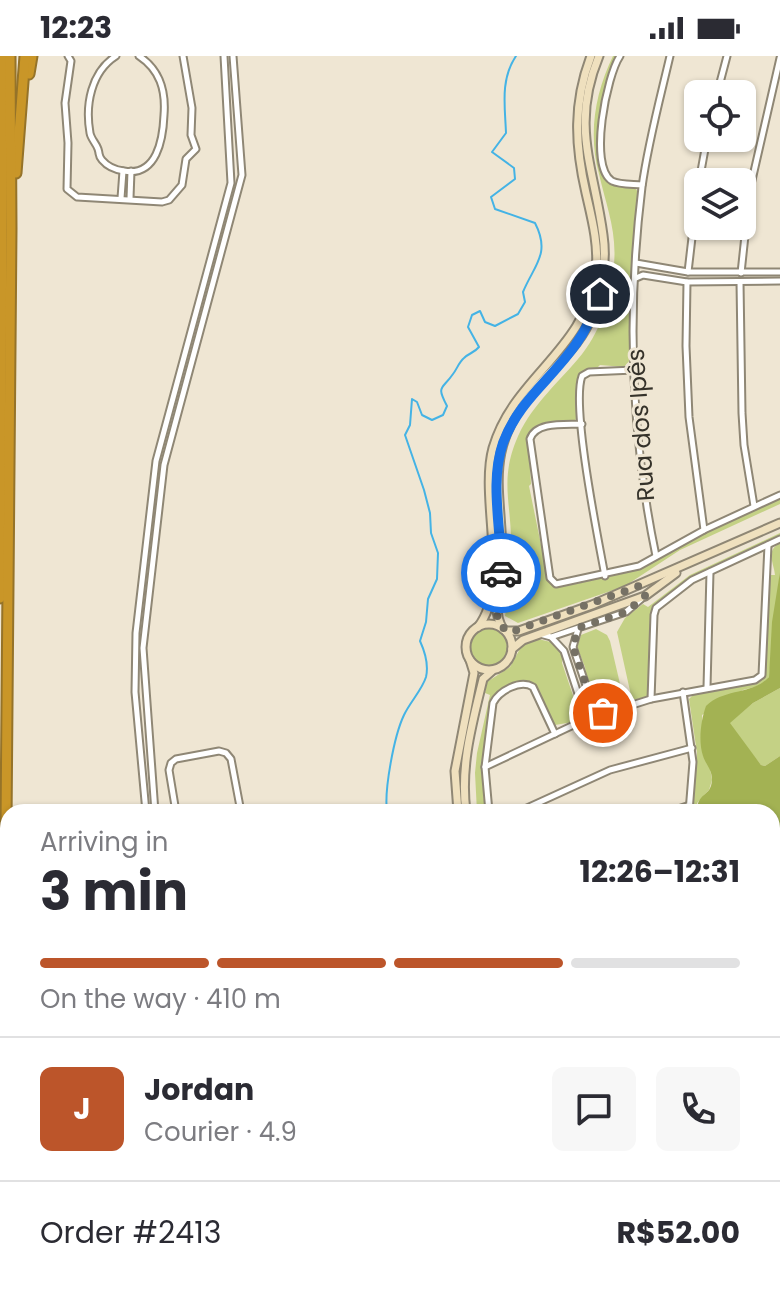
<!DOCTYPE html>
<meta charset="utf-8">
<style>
:root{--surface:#fff;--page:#f7f7f7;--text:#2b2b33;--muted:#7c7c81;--line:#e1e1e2;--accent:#bc552a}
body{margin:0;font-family:Poppins,sans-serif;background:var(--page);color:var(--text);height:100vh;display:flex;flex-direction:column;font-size:30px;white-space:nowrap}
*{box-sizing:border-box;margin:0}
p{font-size:26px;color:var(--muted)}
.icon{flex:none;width:44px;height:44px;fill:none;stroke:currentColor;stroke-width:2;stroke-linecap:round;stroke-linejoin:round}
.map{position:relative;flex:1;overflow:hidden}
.drawer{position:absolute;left:0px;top:748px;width:780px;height:496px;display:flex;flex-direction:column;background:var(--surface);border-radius:24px 24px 0 0;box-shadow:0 2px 6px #0004}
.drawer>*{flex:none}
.buttons{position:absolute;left:684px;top:24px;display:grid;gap:16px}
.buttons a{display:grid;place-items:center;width:72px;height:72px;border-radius:12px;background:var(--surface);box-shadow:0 2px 6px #0004;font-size:40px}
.pin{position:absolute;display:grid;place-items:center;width:68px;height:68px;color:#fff;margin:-34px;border:4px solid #fff;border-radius:50%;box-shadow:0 2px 8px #0007}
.courier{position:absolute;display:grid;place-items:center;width:80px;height:80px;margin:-40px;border:6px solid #1a73e8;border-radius:50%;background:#fff;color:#222;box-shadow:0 2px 10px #0007}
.overview em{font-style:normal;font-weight:700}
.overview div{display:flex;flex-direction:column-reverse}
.overview{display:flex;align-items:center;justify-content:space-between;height:136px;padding:0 40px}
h1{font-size:52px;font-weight:700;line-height:60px}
.bar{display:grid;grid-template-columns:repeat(4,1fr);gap:12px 8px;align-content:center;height:96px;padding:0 40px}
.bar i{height:10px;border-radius:6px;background:var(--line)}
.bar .current{background:var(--accent)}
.bar p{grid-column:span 4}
.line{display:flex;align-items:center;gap:20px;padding:0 40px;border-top:2px solid var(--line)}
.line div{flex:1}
.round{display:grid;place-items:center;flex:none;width:84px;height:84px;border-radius:12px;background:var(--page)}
.status{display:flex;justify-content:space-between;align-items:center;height:56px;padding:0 40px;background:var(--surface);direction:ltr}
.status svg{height:22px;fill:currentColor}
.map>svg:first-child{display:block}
.green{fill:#c4d185}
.forest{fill:#a3b253}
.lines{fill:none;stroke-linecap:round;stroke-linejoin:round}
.stream{stroke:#44b3e5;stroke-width:2}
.street-casing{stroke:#8f8775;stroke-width:9}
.secondary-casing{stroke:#8f8775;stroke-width:11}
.highway-casing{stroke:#957329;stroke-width:13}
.street{stroke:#fff;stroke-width:5}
.secondary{stroke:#efe0be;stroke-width:7}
.highway{stroke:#c99628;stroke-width:9}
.done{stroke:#767165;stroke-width:8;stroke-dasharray:0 14.4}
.route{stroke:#1a73e8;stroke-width:10}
.labels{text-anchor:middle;stroke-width:6;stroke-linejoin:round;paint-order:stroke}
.street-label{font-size:24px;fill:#35322a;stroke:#efe6d3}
</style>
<div class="status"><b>12:23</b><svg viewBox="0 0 49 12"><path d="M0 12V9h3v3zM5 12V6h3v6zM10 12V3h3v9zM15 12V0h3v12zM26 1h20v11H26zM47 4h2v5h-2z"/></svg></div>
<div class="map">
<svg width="780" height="1244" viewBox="0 0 780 1244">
<rect width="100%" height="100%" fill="#efe6d3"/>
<g class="green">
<path d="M613,0H618C604,23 589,99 605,122C612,130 624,130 634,131L639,137L631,221V303L624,311L600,309L596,313L585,315L578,325L577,363C562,370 538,362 528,378L531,428L529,430L548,523L554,530L561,531L630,516L686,486L780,442V448L680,494L625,530L518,567L505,560C509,534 512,508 511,481C510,445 501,422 516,385C529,352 555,330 578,303C600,278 612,241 614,208C617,175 606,149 599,118C588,78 595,37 613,0Z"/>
<path d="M780,477V481C746,497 666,523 652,560L649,637L646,641L632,644L617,576L625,562L643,548L648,551L690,519Z"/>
<path d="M780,487V516L769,621L762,629L743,634L702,659L703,699L710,712L712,724L709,734L697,747V756H692L697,697L689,643L693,639L755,628L765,621L770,519H775C774,507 765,495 780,487Z"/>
<circle cx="489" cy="591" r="20"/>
<path d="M596,573L607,579L610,585L624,645L623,649L611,653L594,645L591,627L587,626L585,611L577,591L581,579Z"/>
<path d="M538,583L555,587L563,597L562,607L578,654L573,666L555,669L536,630L529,625C514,625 497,633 491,646L481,710L485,756H477L475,717L477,697L490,639L485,637L487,626L510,611L522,589Z"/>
<path d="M780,632V700L765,710L761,709L730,670V666L753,647Z"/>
<path d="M780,1219V1244H679L677,1236H772V1221Z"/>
</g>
<path class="forest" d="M780,516V632L753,647L730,667L761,709L765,710L780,700V775L772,779V756H697C697,735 711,742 712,724C712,713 706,709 703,700C698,685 701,664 706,650C724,632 752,639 769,621L772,566Z"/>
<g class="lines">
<g class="stream">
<path d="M387,756C384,734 394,680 404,659C410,646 422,634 426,621C429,608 425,596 420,585L426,566L428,543L437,523L438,497L431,477L430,457L424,434L405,379L410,369L412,343L417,346L422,359L432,364L443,359L447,350C436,329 442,334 453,318C457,313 459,306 464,302C469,297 474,297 479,291L468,271L472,259L480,255L485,266L495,270L518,258L525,246L523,236C534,209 551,198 535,167L495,153L491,141L515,123L514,112L492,96L506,77C505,50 500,24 516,0"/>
<path d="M578,1236L587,1244"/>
</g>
<defs>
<g id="street">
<path d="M68,0L71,5L65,47L68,87L67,133L77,141L162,146L169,144L182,129L186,103L196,93L191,79L192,52L183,0"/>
<path d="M116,0C91,16 85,49 90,77C91,83 96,87 98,93C100,99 98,99 102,104C107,110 116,114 124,115C157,121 163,83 164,59C166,34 160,14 139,0"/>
<path d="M620,0C607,19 588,110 612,125C620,129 634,128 642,129"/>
<path d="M717,38L727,0"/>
<path d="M699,126L707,82"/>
<path d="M121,142L123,115"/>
<path d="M130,142L131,115"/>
<path d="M636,207L688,216H780"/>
<path d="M688,216L698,130"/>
<path d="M741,217L750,133L780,2"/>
<path d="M636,222L643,219L687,226L780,225"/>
<path d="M687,226L686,290L689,361L704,474"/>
<path d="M740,226L742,357L744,389L754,450"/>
<path d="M582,368C566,369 536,365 530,383L550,522L556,528L639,510L704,474L780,439"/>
<path d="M656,500C631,380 627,253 642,131C648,87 660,43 670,0"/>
<path d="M605,520C598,482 571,350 582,320L589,316L634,314"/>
<path d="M578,573L573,591L592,647L596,650"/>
<path d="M540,578L551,581L626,556L641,543"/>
<path d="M552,582L564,595L583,653"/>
<path d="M707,631L710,516"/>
<path d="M683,636L693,706L689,756"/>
<path d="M651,643L654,559L656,552L692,524L780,483"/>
<circle cx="592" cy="662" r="12"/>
<path d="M602,655H613L651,643L755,624L762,619L768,489"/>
<path d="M485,711L580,666"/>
<path d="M146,756L135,636L136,577L156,405L231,127L224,0"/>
<path d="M155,756L143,592L164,409L242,119L233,0"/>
<path d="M176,756L169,714L171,707L176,703L219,695L226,697L231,703L241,756"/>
<path d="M489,756L485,711L493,647C499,635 520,623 533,631L555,678"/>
<path d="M518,756L610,714L692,692"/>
<path d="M669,756L687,750"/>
<path d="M772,819L780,816"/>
<path d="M772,823L780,857"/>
<path d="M780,917L777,926L780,935"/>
<path d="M772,998L780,997"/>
<path d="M772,1055L780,1049"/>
<path d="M772,1089L780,1099"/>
<path d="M772,1216L780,1215"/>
<path d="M273,1236L278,1244"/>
<path d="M340,1236L344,1244"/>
<path d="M414,1236L421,1244"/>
<path d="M497,1236L505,1244"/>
<path d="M173,1244L174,1236"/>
<path d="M184,1244V1236"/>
<path d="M187,1244L191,1236"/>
<path d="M218,1244L236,1236"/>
</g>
<g id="secondary">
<circle cx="489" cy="591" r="23"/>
<path d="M478,571C511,530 479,442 493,392C514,320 586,295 596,216C599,189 592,163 586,137C575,89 573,47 591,0"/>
<path d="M503,573C490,553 501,524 502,502C502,432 482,396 534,334C555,309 582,289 593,257C602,232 607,206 603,179C594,111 570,70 599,0"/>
<path d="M506,575H519L592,549L780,467"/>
<path d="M512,593L523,584L645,540L676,517"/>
<path d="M458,756L455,715L474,617L470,604"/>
<path d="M466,756C460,710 472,668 483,623L492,615"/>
<path d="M772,789L780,785"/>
<path d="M659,1236L662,1244"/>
<path d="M669,1236L671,1244"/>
</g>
<g id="highway">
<path d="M29,18L32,0"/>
<path d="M16,117L25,0"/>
<path d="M0,542L3,0"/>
<path d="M2,1244L11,172L10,0"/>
</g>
</defs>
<use href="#street" class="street-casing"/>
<use href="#secondary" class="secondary-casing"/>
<use href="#highway" class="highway-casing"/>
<use href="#street" class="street"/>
<use href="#secondary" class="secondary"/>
<use href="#highway" class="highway"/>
</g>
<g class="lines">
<path class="done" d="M501,517L497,564L506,575L511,576L639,530L645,533V540L626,556L578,572L573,591L592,647L603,657"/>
<path class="route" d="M501,517C502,474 489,428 503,387C519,344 551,324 576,288C587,273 594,256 600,238"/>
</g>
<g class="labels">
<g class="street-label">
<text transform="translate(641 369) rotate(-94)" y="8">Rua dos Ipês</text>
</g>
</g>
</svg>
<div class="buttons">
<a><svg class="icon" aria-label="locate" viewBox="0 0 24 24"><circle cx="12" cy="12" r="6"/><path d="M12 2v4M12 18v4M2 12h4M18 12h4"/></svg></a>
<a><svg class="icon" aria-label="layers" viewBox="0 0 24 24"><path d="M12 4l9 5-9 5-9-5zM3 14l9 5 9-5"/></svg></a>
</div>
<div class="pin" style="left:603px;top:657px;background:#ea580c"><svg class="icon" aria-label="bag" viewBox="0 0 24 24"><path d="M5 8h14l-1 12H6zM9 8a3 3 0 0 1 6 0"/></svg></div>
<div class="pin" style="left:600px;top:238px;background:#1f2937"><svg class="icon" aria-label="home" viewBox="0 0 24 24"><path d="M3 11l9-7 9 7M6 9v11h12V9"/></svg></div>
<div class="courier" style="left:501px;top:517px"><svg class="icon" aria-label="car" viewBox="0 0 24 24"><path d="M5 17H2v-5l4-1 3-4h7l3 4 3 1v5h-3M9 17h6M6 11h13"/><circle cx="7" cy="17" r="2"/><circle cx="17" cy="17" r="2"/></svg></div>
<section class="drawer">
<div class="overview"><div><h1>3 min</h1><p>Arriving in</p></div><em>12:26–12:31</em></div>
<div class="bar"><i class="current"></i><i class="current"></i><i class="current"></i><i></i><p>On the way · 410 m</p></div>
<div class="line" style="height:144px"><b class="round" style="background:var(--accent);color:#fff">J</b><div><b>Jordan</b><p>Courier · 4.9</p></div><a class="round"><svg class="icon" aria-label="chat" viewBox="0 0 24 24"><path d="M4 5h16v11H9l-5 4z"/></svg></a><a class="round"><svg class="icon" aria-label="phone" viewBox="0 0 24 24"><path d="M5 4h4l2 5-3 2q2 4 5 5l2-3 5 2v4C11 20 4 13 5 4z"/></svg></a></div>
<div class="line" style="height:104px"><div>Order #2413</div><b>R$52.00</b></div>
</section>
</div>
